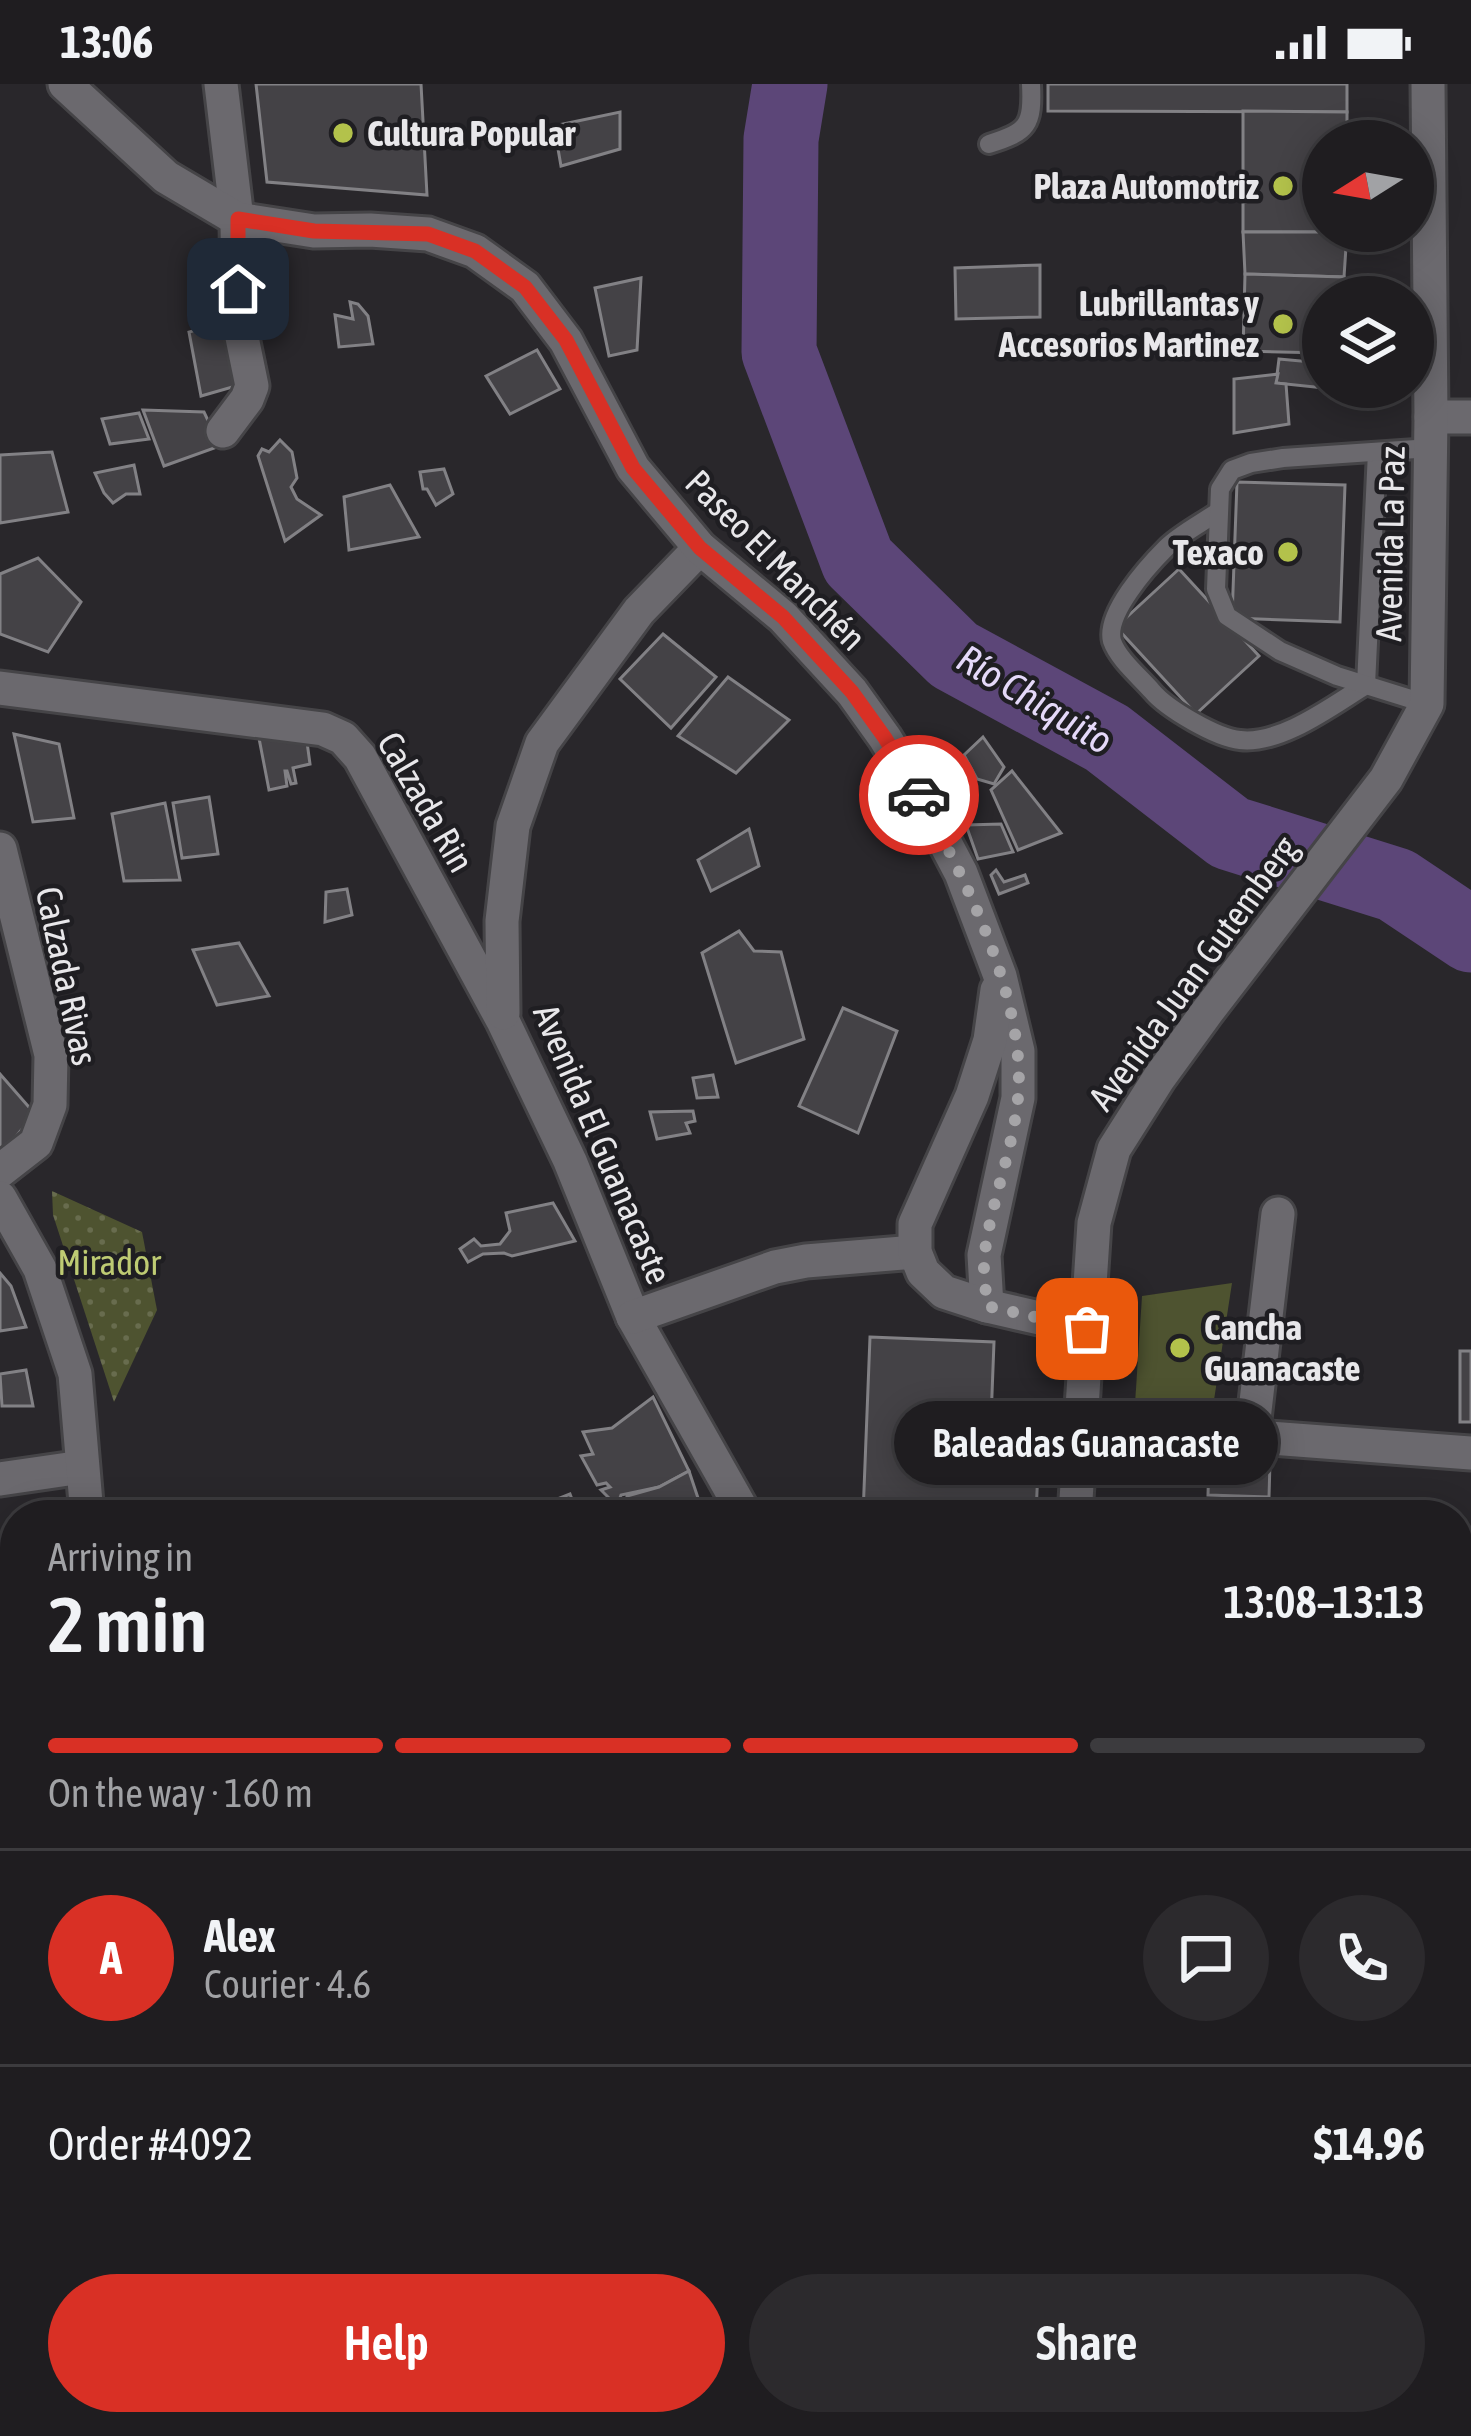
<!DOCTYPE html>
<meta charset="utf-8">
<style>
:root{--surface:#1f1d20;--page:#2c2a2d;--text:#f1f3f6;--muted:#a1a2a5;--line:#3c3b3e;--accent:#d93025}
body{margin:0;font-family:"Asap Condensed",sans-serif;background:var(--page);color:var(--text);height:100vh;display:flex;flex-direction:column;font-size:45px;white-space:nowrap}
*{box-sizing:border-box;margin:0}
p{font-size:39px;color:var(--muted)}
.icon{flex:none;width:66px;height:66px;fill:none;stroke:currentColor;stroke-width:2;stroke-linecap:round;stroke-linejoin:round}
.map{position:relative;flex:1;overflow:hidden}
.details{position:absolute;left:0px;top:1416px;width:1473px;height:936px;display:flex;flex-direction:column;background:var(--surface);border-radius:48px 48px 0 0;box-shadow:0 6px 30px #0003,0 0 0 3px var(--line)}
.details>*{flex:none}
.needle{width:78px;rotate:259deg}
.buttons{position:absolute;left:1302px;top:36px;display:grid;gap:24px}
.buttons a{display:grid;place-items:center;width:132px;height:132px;border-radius:50%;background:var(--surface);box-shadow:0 6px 30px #0003,0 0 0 3px var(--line);font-size:60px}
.pin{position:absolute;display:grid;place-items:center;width:102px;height:102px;color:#fff;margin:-51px;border-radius:24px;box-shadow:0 6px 18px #0006}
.courier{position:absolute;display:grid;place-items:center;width:120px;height:120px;margin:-60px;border:9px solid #d93025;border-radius:50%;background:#fff;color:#222;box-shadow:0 3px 15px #0007}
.bubble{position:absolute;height:84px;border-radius:42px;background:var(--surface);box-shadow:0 6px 30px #0003,0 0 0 3px var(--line);font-size:39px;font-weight:600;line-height:84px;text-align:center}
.headline em{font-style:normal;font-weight:600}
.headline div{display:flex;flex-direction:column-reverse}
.headline{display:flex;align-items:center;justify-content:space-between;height:204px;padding:0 48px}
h1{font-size:78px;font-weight:600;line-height:90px}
.bar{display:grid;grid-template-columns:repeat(4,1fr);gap:18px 12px;align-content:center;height:144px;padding:0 48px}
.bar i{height:15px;border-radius:9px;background:var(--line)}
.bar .on{background:var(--accent)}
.bar p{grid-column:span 4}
.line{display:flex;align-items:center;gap:30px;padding:0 48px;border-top:3px solid var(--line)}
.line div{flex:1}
.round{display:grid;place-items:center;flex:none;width:126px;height:126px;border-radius:63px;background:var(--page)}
.action{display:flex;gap:24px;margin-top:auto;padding:24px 48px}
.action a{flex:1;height:138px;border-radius:72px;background:var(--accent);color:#fff;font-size:48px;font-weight:600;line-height:138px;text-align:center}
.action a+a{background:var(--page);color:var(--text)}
.status{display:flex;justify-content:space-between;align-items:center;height:84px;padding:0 60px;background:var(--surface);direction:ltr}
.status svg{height:33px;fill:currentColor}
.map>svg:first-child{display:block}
.grass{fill:#4e5330}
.park{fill:url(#park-dots)}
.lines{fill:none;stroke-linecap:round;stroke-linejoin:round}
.river{stroke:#5c4678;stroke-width:75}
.building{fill:#444246;stroke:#828185;stroke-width:3}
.service-casing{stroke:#454447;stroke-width:24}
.minor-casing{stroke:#454447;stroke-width:39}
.tertiary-casing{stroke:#454447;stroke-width:39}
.secondary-casing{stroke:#454447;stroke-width:39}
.service{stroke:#6b696e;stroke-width:18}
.minor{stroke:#6b696e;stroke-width:33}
.tertiary{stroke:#6b696e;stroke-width:33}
.secondary{stroke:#6b696e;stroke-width:33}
.done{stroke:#a5a4a7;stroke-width:12;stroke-dasharray:0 21.6}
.route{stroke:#d93025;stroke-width:15}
.poi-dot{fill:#b3c24b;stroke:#1f1e22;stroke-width:4.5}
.labels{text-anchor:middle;stroke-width:9;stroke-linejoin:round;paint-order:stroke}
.poi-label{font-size:36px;font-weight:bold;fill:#e8e7ea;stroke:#1f1e22;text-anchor:end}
.street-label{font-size:36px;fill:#e8e7ea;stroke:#1f1e22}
.park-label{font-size:36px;fill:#becb73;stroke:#1f1e22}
.water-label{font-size:39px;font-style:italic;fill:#e5d9f9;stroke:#1f1e22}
</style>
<div class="status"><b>13:06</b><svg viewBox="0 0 49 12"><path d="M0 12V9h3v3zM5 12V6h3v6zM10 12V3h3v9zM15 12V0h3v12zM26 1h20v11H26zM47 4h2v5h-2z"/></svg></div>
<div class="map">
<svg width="1471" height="2352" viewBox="0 0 1471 2352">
<defs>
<pattern id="park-dots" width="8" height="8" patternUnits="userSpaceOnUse" patternTransform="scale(3)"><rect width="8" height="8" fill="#4e5330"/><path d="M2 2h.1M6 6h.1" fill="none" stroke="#686c4e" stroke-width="1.8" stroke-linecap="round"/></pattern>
</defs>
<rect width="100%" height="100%" fill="#29272b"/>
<path class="grass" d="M1232,1199L1214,1316L1135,1320L1142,1212Z"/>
<path class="park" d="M52,1107L142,1148L157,1226L114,1318L53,1131Z"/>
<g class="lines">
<g class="river">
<path d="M790,0L781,55L779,268L858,477L954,571L1107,654L1230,749L1396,801L1471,851"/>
<path d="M1458,2057L1471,2050"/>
<path d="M1297,2352L1300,2337"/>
</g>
</g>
<g class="building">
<path d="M256,0H421L427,111L267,98Z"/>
<path d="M1048,0H1347V28L1048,27Z"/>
<path d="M1243,27L1347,28V57H1323V147L1347,148H1243Z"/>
<path d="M620,28V65L561,82L554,42Z"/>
<path d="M1243,148H1347L1344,193L1245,190Z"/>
<path d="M1040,181V233L956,235L955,184Z"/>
<path d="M1245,190L1344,193V213H1323V269L1243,267Z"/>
<path d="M641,194L637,266L609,272L595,204Z"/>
<path d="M350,218L358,220L368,232L373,260L339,263L335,231L353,235Z"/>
<path d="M229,237L243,300L201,312L189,248Z"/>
<path d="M537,266L560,305L510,330L486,292Z"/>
<path d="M1279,275L1323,279V303L1334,305L1276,299Z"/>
<path d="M1278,290L1276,299L1286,300L1289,340L1234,349V295Z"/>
<path d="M143,326L204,328L220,362L164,382Z"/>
<path d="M139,329L149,355L110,360L102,335Z"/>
<path d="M280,356L292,368L297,394L291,403L297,415L321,431L285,457L258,372L262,365L269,368Z"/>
<path d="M52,368L68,428L0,439V371Z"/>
<path d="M134,381L140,410H126L113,419L104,409L95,389Z"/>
<path d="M444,385L453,410L436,421L427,405H423L420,388Z"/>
<path d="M1237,398L1345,401L1340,538L1232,534Z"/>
<path d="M390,401L419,453L349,466L344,413Z"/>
<path d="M38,474L81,518L48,568L0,550V490Z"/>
<path d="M1179,485L1259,572L1196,630L1116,543Z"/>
<path d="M663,550L716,593L671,644L620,595Z"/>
<path d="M728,593L789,636L736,689L678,652Z"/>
<path d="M258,649L307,658L310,680L293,684L296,699L291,700L287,687H285L287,702L269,706Z"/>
<path d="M14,650L59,660L74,734L33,738Z"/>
<path d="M983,653L1004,683L994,700L977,695L964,671Z"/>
<path d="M1012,687L1061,749L1018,766L991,706Z"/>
<path d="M209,713L218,770L182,774L173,719Z"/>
<path d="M165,719L180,796L124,797L112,730Z"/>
<path d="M1001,740L1013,768L978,775L966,741Z"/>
<path d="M749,745L759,782L711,807L698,776Z"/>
<path d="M996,786L1004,798L1025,791L1028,799L999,810L991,791Z"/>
<path d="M347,805L352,831L325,838L326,808Z"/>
<path d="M739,847L754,867L781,868L804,955L736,979L702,869Z"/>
<path d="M239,859L269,912L217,921L193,866Z"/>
<path d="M843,924L897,947L858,1049L799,1022Z"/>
<path d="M0,990L35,1030L0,1071Z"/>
<path d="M713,991L718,1013L697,1014L693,994Z"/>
<path d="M693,1027L695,1037L686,1039L690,1049L657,1055L650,1028Z"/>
<path d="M553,1119L575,1157L512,1172L504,1169L483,1170L468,1178L460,1165L474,1155L481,1162L500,1160L510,1147L506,1129Z"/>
<path d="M0,1189L11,1202L26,1243L0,1247Z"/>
<path d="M870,1253L994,1258L991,1336L1040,1338L1036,1431H863Z"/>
<rect x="1460" y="1267" width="11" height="71"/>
<path d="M26,1286L33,1322H2L0,1290Z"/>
<path d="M653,1313L689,1387L659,1403L621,1411L617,1422L601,1406L610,1403L606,1399L597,1401L581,1372L593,1370L583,1348L612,1344Z"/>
<path d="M1209,1375L1270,1378L1269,1413L1208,1411Z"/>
<path d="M689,1387L699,1417L679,1431H626L627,1412L659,1403Z"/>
<path d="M570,1410L578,1431H517Z"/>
<rect x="1458" y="1481" width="13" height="167"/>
<path d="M15,1961V1988L0,1990V1963Z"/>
<path d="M1471,2087V2236L1458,2232V2089Z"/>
<path d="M189,2337H263L247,2352H174Z"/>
<path d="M274,2337H322L332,2349L328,2352H256Z"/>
<path d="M410,2337H476L473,2352H412Z"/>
<path d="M543,2337H606L601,2352H543Z"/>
<path d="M623,2337H661L682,2341L680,2352H620Z"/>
<path d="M713,2337H770V2350L714,2351Z"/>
<rect x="872" y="2337" width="135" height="15"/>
<path d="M1122,2337H1199L1192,2352H1121Z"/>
</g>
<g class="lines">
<defs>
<g id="service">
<path d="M989,60C1028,48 1033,41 1031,0"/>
<path d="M1219,427C1202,439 1180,450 1166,464C1147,483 1105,530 1112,557C1118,575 1140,593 1152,607C1167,625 1217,654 1240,656C1281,661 1333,621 1366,601L1377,368"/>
<path d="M1427,620L1337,592L1280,567L1227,532L1216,505L1220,405L1232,386L1251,379L1283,374L1431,364"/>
</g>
<g id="minor">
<path d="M221,0L237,135L238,234L252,302L247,315L223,347"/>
<path d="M1431,333H1471"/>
<path d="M0,604L323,645L343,654L360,673L503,937L570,1077L633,1233L745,1431"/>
<path d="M0,765L51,971L50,1021L36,1059L0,1087"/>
<path d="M503,929L502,837L513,742L542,659L639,527L700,464"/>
<path d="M633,1233L775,1183L806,1177L915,1168"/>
<path d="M1081,1340L1471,1369"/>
<path d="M1252,1352L1278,1130"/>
<path d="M0,1395L82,1383"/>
<path d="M775,2352L776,2337"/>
</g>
<g id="tertiary">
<path d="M65,0L166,93L237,135L314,147L370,146L428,150L475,167L525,203L566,257L633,384L700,464L783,533L852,608L885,654L921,713L961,789L1000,892L1018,967V1014L984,1171L987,1222"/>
<path d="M997,906L990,956L972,1012L915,1140V1168L923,1188L944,1208L987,1222L1087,1245"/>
<path d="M0,1114L40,1185L75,1290L87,1431"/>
<path d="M363,2337L370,2352"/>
</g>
<g id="secondary">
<path d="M1075,1431L1094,1139L1114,1065L1159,994L1207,928L1386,695L1427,620L1431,333L1428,0"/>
<path d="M1054,2352L1055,2337"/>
</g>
</defs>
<use href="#service" class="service-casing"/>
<use href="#minor" class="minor-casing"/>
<use href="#tertiary" class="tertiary-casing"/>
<use href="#secondary" class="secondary-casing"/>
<use href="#service" class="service"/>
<use href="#minor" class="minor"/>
<use href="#tertiary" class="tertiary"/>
<use href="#secondary" class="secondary"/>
</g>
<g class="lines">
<path class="done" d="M919,711C965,793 1027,917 1018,1014C1013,1066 992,1115 985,1167C982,1184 986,1204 987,1222L1087,1245"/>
<path class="route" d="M238,205V135L314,147L428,150L475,167L525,203L566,256L633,384L700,464L783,533L852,608L885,654L919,711"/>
</g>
<g class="poi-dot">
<circle cx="343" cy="49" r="12"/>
<circle cx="1283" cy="102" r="12"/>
<circle cx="1283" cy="240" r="12"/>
<circle cx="1288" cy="468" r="12"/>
<circle cx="1180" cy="1264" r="12"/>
</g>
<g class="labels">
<g class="poi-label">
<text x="367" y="62" text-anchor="start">Cultura Popular</text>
<text x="1259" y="115">Plaza Automotriz</text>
<text x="1259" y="232">Lubrillantas y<tspan x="1259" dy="41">Accesorios Martinez</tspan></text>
<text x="1264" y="481">Texaco</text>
<text x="1204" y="1256" text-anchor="start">Cancha<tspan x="1204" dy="41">Guanacaste</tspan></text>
</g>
<g class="street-label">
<text transform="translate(1390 460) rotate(-89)" y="13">Avenida La Paz</text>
<text transform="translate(776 476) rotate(45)" y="13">Paseo El Manchén</text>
<text transform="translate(426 718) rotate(60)" y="13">Calzada Rin</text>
<text transform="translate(1193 889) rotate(-54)" y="13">Avenida Juan Gutemberg</text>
<text transform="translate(67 892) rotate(78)" y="13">Calzada Rivas</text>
<text transform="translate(603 1060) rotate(67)" y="13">Avenida El Guanacaste</text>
</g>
<g class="park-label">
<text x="109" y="1191">Mirador</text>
</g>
<g class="water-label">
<text transform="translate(1035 615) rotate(31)" y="14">Río Chiquito</text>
</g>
</g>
</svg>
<div class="buttons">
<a><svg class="needle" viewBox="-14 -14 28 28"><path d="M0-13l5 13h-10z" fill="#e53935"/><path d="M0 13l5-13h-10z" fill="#a1a2a5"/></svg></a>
<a><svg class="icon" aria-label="layers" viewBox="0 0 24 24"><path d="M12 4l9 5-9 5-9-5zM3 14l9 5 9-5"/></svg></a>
</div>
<div class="pin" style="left:1087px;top:1245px;background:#ea580c"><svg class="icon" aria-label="bag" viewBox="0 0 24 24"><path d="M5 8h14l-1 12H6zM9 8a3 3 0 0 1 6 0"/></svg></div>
<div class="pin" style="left:238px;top:205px;background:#1f2937"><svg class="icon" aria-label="home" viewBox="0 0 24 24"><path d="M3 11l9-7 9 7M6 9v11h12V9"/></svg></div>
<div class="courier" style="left:919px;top:711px"><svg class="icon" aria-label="car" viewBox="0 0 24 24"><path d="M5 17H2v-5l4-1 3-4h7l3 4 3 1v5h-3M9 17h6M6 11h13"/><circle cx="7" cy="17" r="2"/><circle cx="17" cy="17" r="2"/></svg></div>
<div class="bubble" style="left:894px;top:1317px;width:384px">Baleadas Guanacaste</div>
<section class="details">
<div class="headline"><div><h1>2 min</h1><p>Arriving in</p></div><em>13:08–13:13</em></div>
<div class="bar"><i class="on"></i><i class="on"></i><i class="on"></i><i></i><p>On the way · 160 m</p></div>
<div class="line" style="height:216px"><b class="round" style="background:var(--accent);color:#fff">A</b><div><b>Alex</b><p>Courier · 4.6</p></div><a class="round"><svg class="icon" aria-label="chat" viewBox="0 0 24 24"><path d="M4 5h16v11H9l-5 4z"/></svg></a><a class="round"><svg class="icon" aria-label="phone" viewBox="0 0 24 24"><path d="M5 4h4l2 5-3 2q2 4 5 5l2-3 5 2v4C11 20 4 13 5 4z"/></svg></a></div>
<div class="line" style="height:156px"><div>Order #4092</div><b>$14.96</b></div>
<div class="action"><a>Help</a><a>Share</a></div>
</section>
</div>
